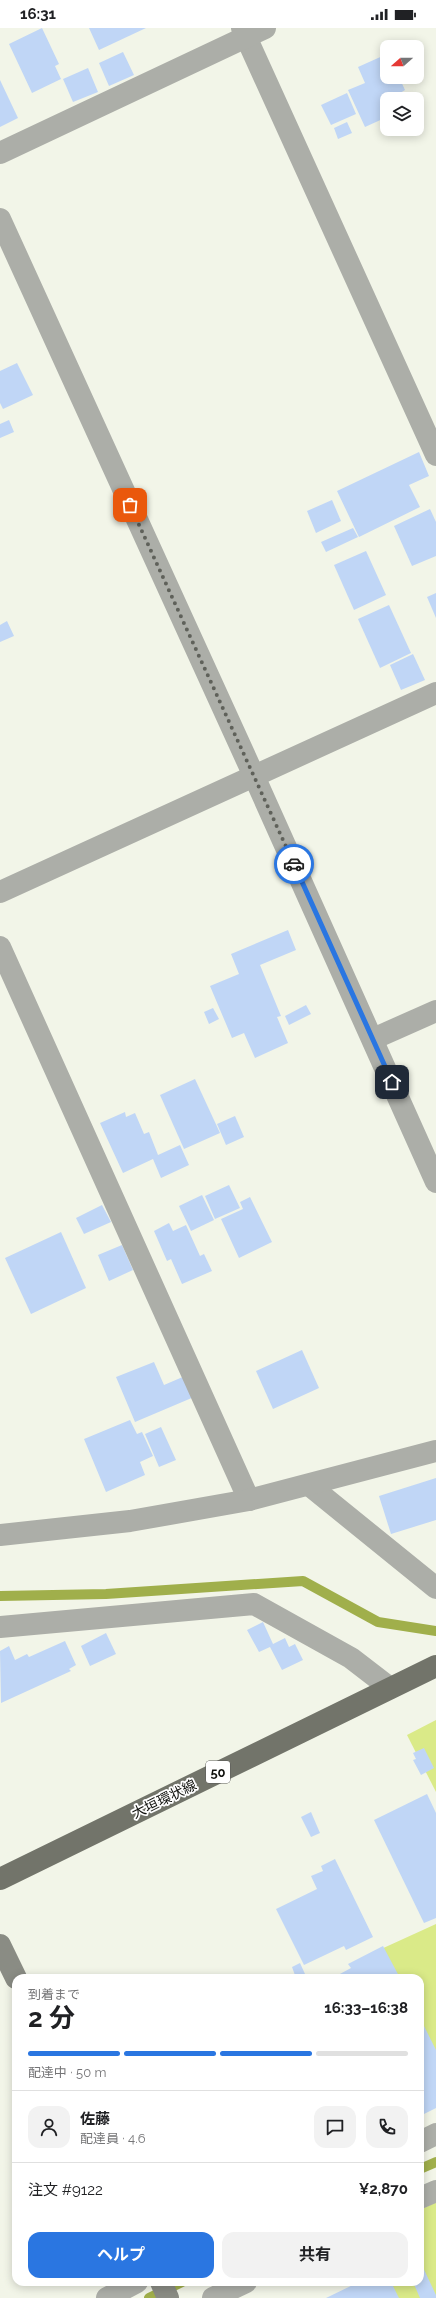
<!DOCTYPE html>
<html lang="ja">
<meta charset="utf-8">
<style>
:root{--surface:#fff;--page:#f2f2f2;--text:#202124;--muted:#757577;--line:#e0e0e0;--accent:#2a76e1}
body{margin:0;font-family:Raleway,"Noto Sans JP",sans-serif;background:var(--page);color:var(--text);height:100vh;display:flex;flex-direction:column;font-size:15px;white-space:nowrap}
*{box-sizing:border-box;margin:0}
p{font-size:13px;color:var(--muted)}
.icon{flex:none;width:22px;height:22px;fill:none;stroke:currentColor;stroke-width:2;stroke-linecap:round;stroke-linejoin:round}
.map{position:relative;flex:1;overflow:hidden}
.side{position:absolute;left:12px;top:1946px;width:412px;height:312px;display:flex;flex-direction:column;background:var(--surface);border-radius:12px;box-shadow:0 2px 10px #0003}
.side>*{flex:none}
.needle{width:26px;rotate:249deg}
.tools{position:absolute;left:380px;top:12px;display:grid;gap:8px}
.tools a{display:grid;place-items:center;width:44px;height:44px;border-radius:8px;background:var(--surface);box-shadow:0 2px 10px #0003;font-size:20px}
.pin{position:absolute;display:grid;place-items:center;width:34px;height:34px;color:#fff;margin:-17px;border-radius:8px;box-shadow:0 2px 6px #0006}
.courier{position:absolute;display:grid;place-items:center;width:40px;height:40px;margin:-20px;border:3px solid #2a76e1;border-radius:50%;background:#fff;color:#222;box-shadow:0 1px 5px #0007}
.summary em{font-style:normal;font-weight:700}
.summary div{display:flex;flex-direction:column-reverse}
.summary{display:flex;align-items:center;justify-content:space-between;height:68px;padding:0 16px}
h1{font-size:26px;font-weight:700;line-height:30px}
.bar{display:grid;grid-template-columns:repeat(4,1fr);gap:6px 4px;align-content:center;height:48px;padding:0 16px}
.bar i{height:5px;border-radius:3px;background:var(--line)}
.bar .on{background:var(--accent)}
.bar p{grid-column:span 4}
.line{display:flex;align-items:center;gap:10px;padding:0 16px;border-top:1px solid var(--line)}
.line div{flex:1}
.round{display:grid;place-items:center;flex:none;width:42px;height:42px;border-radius:12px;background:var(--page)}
.action{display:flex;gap:8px;margin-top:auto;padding:8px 16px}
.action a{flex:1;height:46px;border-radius:12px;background:var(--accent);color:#fff;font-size:16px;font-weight:700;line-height:46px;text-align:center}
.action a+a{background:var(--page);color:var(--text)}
.status{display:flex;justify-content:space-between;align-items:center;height:28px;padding:0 20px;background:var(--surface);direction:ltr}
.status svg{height:11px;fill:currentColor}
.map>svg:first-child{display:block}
.green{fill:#daea88}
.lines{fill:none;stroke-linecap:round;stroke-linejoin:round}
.stream{stroke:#a0af4b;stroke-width:10}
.building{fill:#c0d6f6}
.street{stroke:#acaea8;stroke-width:22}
.secondary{stroke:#8a8c84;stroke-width:22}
.primary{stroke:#72746a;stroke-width:22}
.done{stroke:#5f615a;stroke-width:4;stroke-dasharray:0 7.2}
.route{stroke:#2a76e1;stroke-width:5}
.labels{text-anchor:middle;stroke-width:3.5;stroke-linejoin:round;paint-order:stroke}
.shield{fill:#fff;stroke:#585856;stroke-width:1}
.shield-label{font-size:13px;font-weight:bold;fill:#10110d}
.street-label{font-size:14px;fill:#10110d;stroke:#fff}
</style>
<div class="status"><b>16:31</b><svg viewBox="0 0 49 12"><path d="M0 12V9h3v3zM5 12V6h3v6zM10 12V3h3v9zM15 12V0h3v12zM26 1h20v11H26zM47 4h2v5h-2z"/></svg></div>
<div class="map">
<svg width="436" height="2270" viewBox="0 0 436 2270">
<rect width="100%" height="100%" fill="#f2f5e8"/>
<g class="green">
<path d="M436,1692V1764L407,1707Z"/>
<path d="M436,1896V2033L420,2002V1950H393L379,1922Z"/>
<path d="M436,2174V2270H394L387,2254H420V2182Z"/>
</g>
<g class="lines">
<g class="stream">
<path d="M0,1568L106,1566L303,1553L378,1594L436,1603"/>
<path d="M420,2141L436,2134"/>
<path d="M149,2270L182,2254"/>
</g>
</g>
<g class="building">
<path d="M42,0L59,36L55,38L61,51L32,65L9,16Z"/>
<path d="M89,0H146L99,22Z"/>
<path d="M123,24L134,47L109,58L99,35Z"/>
<path d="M387,26V49H399L405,62L400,65L403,71H387V89L365,99L348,62L365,55L358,39Z"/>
<path d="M88,40L98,64L73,74L63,51Z"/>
<path d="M0,52L18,90L0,99Z"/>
<path d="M347,65L356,86L331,97L321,77Z"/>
<path d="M347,94L352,105L338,111L334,100Z"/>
<path d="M17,335L33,367L3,381L0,375V343Z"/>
<path d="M9,392L14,404L0,410V396Z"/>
<path d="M419,424L429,448L409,457L420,479L359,509L337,463Z"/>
<path d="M332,472L341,493L316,505L307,483Z"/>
<path d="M430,481L436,494V528L412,538L394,498Z"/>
<path d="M353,500L358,509L326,524L321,514Z"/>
<path d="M366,523L386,567L354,582L334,537Z"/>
<path d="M436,565V590L427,569Z"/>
<path d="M389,577L411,625L380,640L358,591Z"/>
<path d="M7,593L14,608L0,614V597Z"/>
<path d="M413,626L425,652L401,662L390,637Z"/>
<path d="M288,902L296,922L260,937L281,988L277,989L288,1015L255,1030L244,1005L232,1010L210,958L239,946L231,926Z"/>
<path d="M306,977L311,986L289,997L285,988Z"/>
<path d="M213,980L219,991L209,996L204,984Z"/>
<path d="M195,1051L220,1105L184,1121L160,1067Z"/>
<path d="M125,1084L126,1089L135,1085L144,1106L149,1104L158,1127L180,1117L189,1137L161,1150L153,1131L123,1145L100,1095Z"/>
<path d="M235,1088L244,1109L226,1117L217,1096Z"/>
<path d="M229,1157L240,1180L215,1191L205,1168Z"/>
<path d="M202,1167L214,1192L191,1203L179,1178Z"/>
<path d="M250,1169L272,1214L239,1230L221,1191L243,1181L240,1174Z"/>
<path d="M102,1177L111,1194L84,1206L76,1190Z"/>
<path d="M169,1195L173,1203L186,1197L200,1228L204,1226L212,1243L182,1256L171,1231L167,1233L154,1203Z"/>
<path d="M61,1204L86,1260L31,1286L5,1230Z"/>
<path d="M122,1217L133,1242L109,1253L98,1227Z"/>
<path d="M302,1322L319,1360L273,1381L256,1343Z"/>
<path d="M154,1334L164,1357L185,1348L194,1369L135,1394L116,1349Z"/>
<path d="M130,1392L137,1406L142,1404L153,1428L140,1434L145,1447L106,1464L84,1411Z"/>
<path d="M161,1399L176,1432L159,1439L145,1406Z"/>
<path d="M436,1450V1492L391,1506L379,1468Z"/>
<path d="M263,1594L273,1616L285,1610L289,1619L295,1616L303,1632L282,1642L270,1619L259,1624L247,1602Z"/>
<path d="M106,1605L116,1626L90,1638L81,1618Z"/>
<path d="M65,1613L76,1637L69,1641L71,1643L1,1675L0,1623L9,1618L15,1632L27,1626L29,1629Z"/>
<path d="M424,1720L434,1740L421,1747L413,1732L416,1731L413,1725Z"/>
<path d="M427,1766L436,1785V1890L424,1895L374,1792Z"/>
<path d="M311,1784L320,1805L311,1809L301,1789Z"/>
<path d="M335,1831L373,1909L346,1922L344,1918L304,1937L276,1881L317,1861L311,1848L323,1843L321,1838Z"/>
<path d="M383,1918L400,1950H340L338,1947L351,1940L348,1936Z"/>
<path d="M300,1935L305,1946L296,1950L292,1939Z"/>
<path d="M420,1990L436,2022V2080L420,2088Z"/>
<path d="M420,2233L436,2267V2270H420L413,2254H420Z"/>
<path d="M359,2254H391L399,2270H326Z"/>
</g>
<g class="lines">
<g class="street">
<path d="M242,0L436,427"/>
<path d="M0,125L265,0"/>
<path d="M0,191L254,748L436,1154"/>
<path d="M0,864L436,665"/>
<path d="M0,919L249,1472"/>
<path d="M373,1011L436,983"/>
<path d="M309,1457L436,1560"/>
<path d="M0,1507L130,1493L249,1472L436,1423"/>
<path d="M0,1599L254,1576L351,1630L390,1660"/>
<path d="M420,2114L436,2106"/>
<path d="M420,2170L436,2163"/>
<path d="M107,2270L137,2254"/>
<path d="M213,2270L246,2254"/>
</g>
<g class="secondary">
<path d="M0,1917L16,1950"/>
<path d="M161,2254L168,2270"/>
</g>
<path class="primary" d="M0,1851L436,1638"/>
</g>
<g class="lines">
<path class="done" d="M130,477L294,836"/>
<path class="route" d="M294,836L392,1054"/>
</g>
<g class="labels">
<rect class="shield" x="206" y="1733" width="24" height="22" rx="3"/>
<g class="shield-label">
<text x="218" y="1749">50</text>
</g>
<g class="street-label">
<text transform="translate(164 1771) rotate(-26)" y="5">大垣環状線</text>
</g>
</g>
</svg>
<div class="tools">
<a><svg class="needle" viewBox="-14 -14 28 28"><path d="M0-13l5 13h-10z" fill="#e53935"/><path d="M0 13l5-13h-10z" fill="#757577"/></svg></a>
<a><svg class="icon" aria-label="layers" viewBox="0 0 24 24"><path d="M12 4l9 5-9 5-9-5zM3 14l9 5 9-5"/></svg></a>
</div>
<div class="pin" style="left:130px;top:477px;background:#ea580c"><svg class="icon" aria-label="bag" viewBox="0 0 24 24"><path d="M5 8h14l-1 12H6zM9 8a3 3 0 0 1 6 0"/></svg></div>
<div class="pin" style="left:392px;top:1054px;background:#1f2937"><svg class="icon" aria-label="home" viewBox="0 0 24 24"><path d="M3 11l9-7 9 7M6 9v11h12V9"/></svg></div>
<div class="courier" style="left:294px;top:836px"><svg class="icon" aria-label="car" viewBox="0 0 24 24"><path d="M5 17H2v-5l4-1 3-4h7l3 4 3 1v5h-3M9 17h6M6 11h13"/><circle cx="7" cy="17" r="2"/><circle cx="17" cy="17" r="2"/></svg></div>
<section class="side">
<div class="summary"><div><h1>2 分</h1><p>到着まで</p></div><em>16:33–16:38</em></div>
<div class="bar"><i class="on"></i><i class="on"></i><i class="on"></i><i></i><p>配達中 · 50 m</p></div>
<div class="line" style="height:72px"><a class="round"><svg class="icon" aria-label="person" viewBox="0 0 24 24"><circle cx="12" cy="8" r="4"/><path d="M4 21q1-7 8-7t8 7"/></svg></a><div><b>佐藤</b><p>配達員 · 4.6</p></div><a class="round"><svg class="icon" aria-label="chat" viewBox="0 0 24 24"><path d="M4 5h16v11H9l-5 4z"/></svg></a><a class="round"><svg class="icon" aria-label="phone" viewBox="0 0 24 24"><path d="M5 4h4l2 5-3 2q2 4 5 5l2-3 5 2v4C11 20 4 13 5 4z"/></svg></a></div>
<div class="line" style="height:52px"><div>注文 #9122</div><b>¥2,870</b></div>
<div class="action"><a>ヘルプ</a><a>共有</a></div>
</section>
</div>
